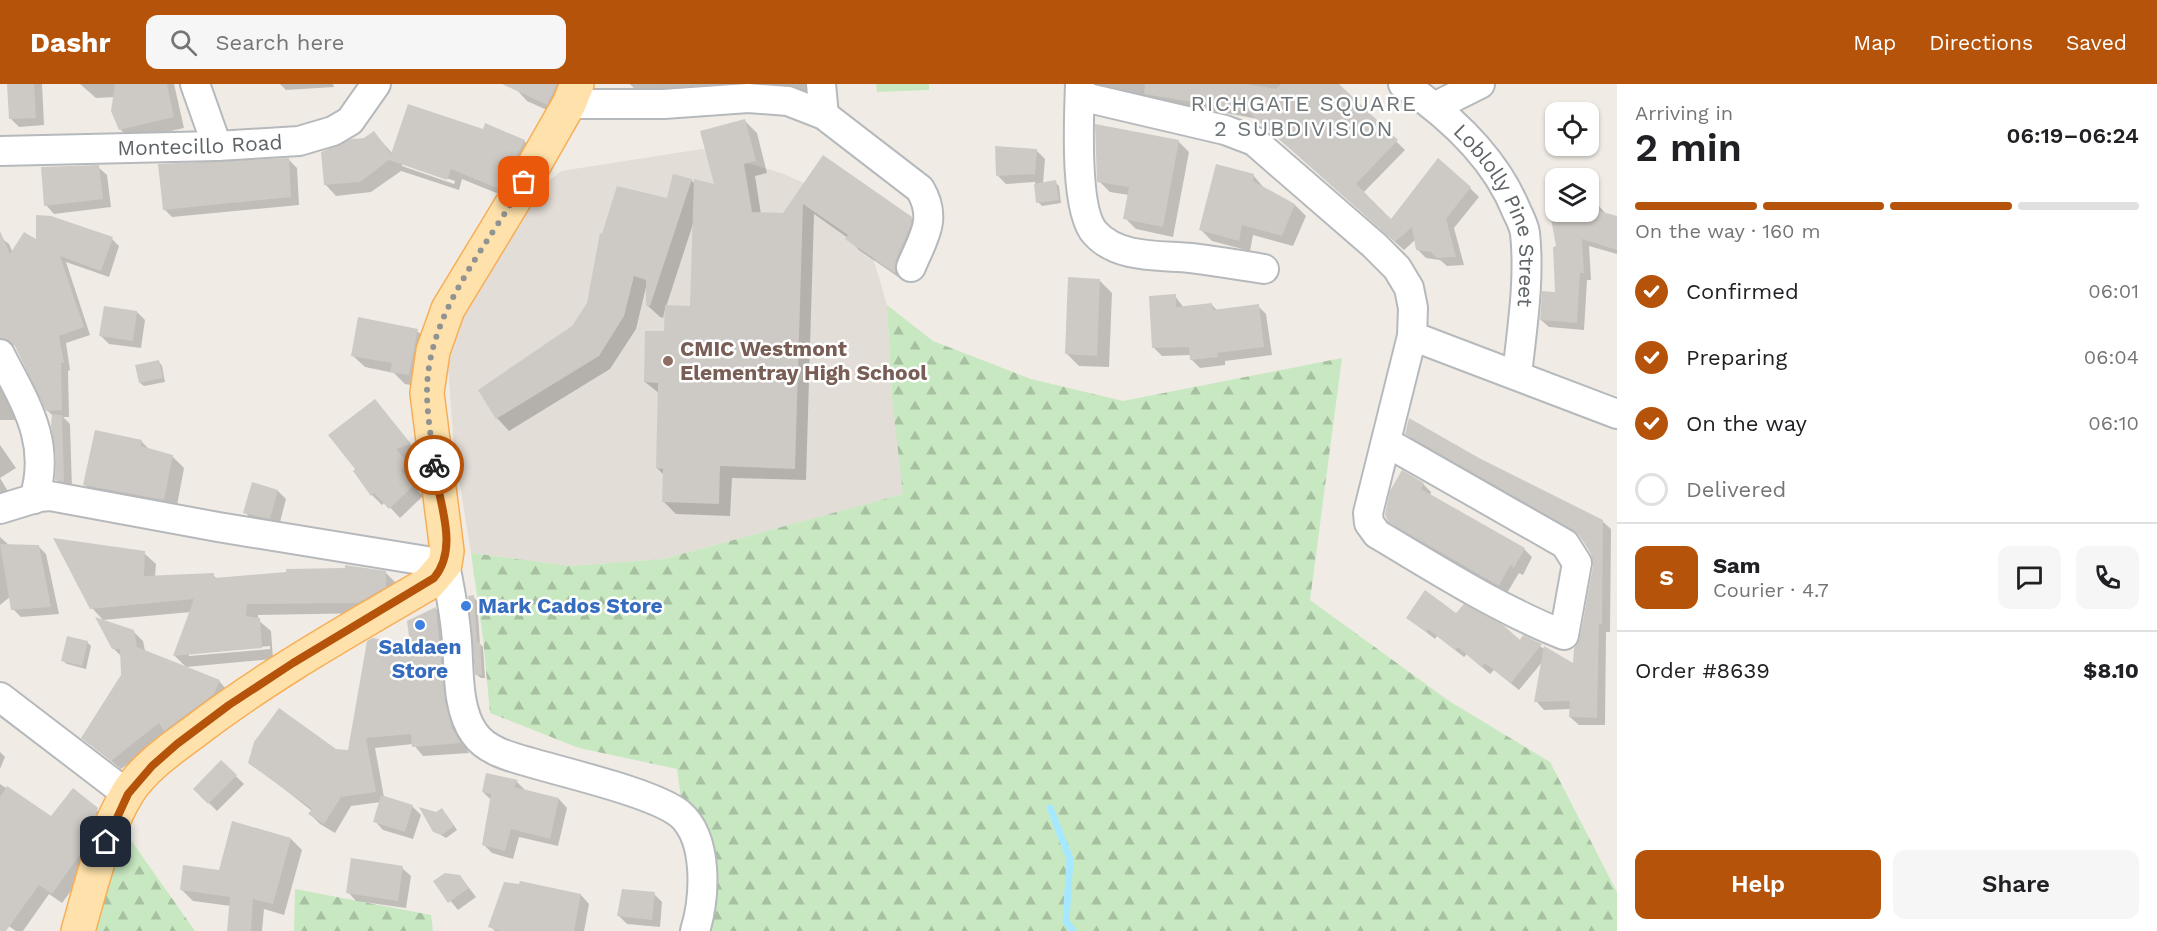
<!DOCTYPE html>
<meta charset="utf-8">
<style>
:root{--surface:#fff;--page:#f6f6f6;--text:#202124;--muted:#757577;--line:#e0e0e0;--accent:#b45309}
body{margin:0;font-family:"Work Sans",sans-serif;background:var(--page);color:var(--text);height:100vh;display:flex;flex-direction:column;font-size:22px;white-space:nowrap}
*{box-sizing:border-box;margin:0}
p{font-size:20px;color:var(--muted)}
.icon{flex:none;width:33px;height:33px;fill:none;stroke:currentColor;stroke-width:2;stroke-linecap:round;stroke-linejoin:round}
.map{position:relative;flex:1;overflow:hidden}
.drawer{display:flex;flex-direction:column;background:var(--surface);width:540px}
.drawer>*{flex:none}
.controls{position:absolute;left:1545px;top:18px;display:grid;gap:12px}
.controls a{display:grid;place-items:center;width:54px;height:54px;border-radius:12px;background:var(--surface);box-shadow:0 2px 4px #0004;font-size:30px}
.pin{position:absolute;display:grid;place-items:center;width:51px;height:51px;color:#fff;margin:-26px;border-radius:12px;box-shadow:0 3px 9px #0006}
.courier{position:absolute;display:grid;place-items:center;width:60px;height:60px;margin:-30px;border:4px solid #b45309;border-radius:50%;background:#fff;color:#222;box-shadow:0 2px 8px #0007}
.head em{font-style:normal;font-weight:600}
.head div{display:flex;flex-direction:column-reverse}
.head{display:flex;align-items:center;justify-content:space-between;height:102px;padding:0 18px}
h1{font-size:39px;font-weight:600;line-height:45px}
.bar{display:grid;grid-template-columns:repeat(4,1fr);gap:9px 6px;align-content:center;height:72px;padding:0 18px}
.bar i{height:8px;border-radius:4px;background:var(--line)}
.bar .on{background:var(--accent)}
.bar p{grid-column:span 4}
.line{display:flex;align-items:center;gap:15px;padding:0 18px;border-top:2px solid var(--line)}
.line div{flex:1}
.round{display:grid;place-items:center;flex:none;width:63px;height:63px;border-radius:12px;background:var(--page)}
ol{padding:0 18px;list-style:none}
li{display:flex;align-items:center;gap:18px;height:66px}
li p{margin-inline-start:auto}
li .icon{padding:6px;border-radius:50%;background:var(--accent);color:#fff;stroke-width:4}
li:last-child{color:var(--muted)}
li i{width:33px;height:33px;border:3px solid var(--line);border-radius:50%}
.action{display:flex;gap:12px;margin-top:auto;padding:12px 18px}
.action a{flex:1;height:69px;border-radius:12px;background:var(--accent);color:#fff;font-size:24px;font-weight:600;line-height:69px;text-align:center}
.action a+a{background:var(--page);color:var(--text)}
header{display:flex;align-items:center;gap:36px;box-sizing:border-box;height:84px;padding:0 30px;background:var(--accent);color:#fff}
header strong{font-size:28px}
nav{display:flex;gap:33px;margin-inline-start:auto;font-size:21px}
.search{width:420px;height:54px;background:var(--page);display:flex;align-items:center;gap:15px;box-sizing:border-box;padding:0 21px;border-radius:12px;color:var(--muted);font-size:22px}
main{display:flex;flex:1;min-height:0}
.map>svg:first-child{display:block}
.education{fill:#e2ddd6}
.forest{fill:url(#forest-firs)}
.garden{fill:#c8e8c1}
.shadow{fill:#0003;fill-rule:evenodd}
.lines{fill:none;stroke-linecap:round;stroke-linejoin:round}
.stream{stroke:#a6e8ff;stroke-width:7}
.building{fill:#cdc9c4}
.minor-casing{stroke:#b6b9bc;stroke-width:32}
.major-casing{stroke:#f8ae56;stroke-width:36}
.minor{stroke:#fff;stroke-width:28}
.major{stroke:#ffe2ab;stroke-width:33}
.done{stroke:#909392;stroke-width:6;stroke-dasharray:0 10.8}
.route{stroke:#b45309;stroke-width:8}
.education-dot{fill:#8d6e63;stroke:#fff;stroke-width:2}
.shop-dot{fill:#3f7fe0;stroke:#fff;stroke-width:2}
.labels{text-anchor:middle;stroke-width:5;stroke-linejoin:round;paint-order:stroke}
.street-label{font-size:21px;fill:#5d6366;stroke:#fff}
.education-label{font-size:21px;font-weight:bold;fill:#785e54;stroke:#fff;text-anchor:start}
.shop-label{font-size:21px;font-weight:bold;fill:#366cbe;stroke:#fff;text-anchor:start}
.neighbourhood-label{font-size:22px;letter-spacing:1.5px;fill:#6e7578;stroke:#fff}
</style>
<header>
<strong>Dashr</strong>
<div class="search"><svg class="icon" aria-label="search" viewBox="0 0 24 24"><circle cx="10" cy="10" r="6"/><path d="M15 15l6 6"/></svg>Search here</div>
<nav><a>Map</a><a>Directions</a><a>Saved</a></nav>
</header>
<main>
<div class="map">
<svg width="1617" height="847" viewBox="0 0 1617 847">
<defs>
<pattern id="forest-firs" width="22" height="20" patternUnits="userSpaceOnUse" patternTransform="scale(1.5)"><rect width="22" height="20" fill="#c8e8c1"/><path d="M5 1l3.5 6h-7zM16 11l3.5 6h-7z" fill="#a6c0a1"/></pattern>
</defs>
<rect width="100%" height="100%" fill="#f0ece5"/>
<path class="education" d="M702,65L784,90L819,106L863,139L887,221L892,315L904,410L663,475L571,482L471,469L454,364L446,254L518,122L561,87Z"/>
<g class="forest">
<path d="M887,221L933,257L1031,295L1123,317L1342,274L1310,516L1449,617L1550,678L1617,808V847H688L692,795L677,685L579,664L490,629L483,554L471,469L571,482L663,475L903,410L892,315Z"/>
<path d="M118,738L195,847H92Z"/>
<path d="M295,805L431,831L433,847H294Z"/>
</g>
<path class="garden" d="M876,0H929V6L877,8Z"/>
<g class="shadow">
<path d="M9,0H42L44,41L19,43L10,34Z"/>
<path d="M80,0H174L184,44L131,56L120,45L115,13L96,14Z"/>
<path d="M280,0H333L334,3L286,6Z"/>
<path d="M518,0H575L558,31L527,17L516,5Z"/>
<path d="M630,0H816L817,15L643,14Z"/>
<path d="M1099,0H1337L1405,66L1363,109L1391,137L1470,104L1479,113L1454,144L1464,181L1447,182L1440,176L1426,174L1417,165L1415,156L1404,166L1258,35L1106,7Z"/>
<path d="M745,37L757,49L767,89L755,92L761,130H783L823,73L911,134L923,146L907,189V199L859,166L848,154L814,130L806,396L732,394L730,432L676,430L664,418V391L657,384L660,310L645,298L666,249L665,226L663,234L660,233L647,221L646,203L636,245L610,285L509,347L497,334L573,244L668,116L691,96L695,100L716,102ZM693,140L692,223H666Z"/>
<path d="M484,47L524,57L536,68L511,115L462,95L459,106L401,87L371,108L336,112L325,100L365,55L374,49L393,70ZM402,79L455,97L454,100L402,82Z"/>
<path d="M1178,57L1189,68L1173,153L1136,145L1125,134L1129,111L1110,108L1099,97Z"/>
<path d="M1037,67L1045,75L1043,100L1055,98L1059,102L1061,119L1042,122L1038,118L1035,98L1006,100L998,92Z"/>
<path d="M289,76L297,84L299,121L172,133L164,125Z"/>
<path d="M98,83L107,91L111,123L54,130L46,121Z"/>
<path d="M1253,91L1264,104L1295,121L1306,132L1293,162L1253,151L1250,167L1212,157L1201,146Z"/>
<path d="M1598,121L1607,131L1617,134V170L1589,162L1591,196H1587L1584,246L1549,243L1541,236L1556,209L1558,164L1552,131L1588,128V123Z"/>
<path d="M0,153L9,160L13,169L37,158L112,155L119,162L109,193L66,178L90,251L66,259L70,286L68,287L69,333H63L70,340L72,405L65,404L57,396L58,373L53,332L47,326L16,262L10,260L0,263Z"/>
<path d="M1099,196L1112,209L1109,283L1079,282L1067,270Z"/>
<path d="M1175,212L1184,224L1212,221L1218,227L1258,222L1266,230L1272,271L1225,277V281L1200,284L1191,275V271L1162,272L1154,264Z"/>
<path d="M137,228L145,236L141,264L109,260L101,252Z"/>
<path d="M417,247L430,259L421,303L405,300L394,289L365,283L352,271Z"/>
<path d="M159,278L162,282L165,298L144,302L140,299Z"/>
<path d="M0,304L3,307L18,336H0Z"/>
<path d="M375,317L419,370L405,375L418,391L410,398L423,412L400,434L385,418L382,421L372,411Z"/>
<path d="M1406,349L1478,375L1602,437L1611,445L1610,548H1606L1605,641H1579L1570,633L1571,625L1544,626L1536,617L1543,577L1519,606L1494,586L1490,590L1467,570L1464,573L1437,552L1435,555L1408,534L1457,531L1520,558L1524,553L1574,582L1595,482L1592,470L1579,451L1415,358Z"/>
<path d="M141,357L151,367L172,372L184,384L176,427L97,413L85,401Z"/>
<path d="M0,361L16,384L0,394L9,409L0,412Z"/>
<path d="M1423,400L1431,408L1430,412L1524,465L1532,473L1523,491L1519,489L1507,509L1398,446L1390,437Z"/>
<path d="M278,407L286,415L279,442L253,437L245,428Z"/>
<path d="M0,453L10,462H38L46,470L59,530L21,533L13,525L10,513L0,521Z"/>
<path d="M144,469L156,480L155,493L213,491L218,496L386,489L397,500L370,529L258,531V536L271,547L273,575L186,583L175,572L191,528L103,536L92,524ZM270,562V565L189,572V569Z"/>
<path d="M473,513L477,517L480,560L483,563L485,594H481L477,591Z"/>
<path d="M436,525L445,534L462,655L469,669L423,672L413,660L375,664L384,713L413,723L421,731L413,755L383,746L375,737L381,718L351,722L335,749L320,740L310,730L312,727L250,678L336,667L349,668Z"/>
<path d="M133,547L143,557L145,567L219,597L228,607L121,685L83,654L123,592L122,573L113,564Z"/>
<path d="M87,558L91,562L86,585L67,580L63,577Z"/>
<path d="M0,668L5,673L0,685Z"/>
<path d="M221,678L244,700L217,727L195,705Z"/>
<path d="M487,690L517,698L525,706L559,715L567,724L558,762L519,753L513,775L492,769L484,761L491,716L483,708Z"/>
<path d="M0,700L51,734L73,706L108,736L91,780L62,819L49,810L23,847H16L0,836Z"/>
<path d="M446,730L457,746L446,754L434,747Z"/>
<path d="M291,755L302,766L284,831L264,825L262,847H229L231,822L193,817L181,805Z"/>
<path d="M402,784L411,792L406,824L356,817L348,808Z"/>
<path d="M460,792L476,813L458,826L435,798Z"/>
<path d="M654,810L662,818L660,843L627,840L619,832Z"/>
<path d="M581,811L589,820L584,847H495L490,842Z"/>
</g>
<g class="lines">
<path class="stream" d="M1050,724L1070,775L1066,837L1073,847"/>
</g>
<g class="building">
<path d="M7,0H34L36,34L9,35Z"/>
<path d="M115,0H167L174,33L119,46L111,27Z"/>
<path d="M502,0H557L547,21Z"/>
<path d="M1145,0H1246L1276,5L1281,0H1339L1398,56L1356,100L1391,135L1438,74L1471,103L1446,135L1456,173L1437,174L1431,168L1416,166L1412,143L1395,158L1247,27L1144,10Z"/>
<path d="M408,20L483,45L485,39L525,56L499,105L451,85L447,96L389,76L360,98L324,101L321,68L352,55L364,54L374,47L391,70Z"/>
<path d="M745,35L756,77L744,80L752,128L783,129L823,71L912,133L911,141L896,176L895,189L845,155L848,151L803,120L795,385L720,382L719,420L662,418L663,385L656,384L658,299L644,298L645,247H664L665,221L690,222L694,95L714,100L700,47Z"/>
<path d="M1095,40L1179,56L1163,143L1123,135L1129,103L1097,98Z"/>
<path d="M995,62L1037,65L1035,90L996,92Z"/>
<path d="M289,74L291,113L163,126L158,80Z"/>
<path d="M1216,80L1254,90L1253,97L1295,120L1282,152L1242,141L1239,157L1199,146Z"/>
<path d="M99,81L103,115L44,122L41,83Z"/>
<path d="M673,90L692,95L650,222L646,221V196L634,192L624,232L599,272L496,335L478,306L572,242L587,219L600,149L602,150L617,102L667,114Z"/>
<path d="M1056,96L1059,116L1036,119L1034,100Z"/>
<path d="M1588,124L1617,132V166L1582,155L1584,189H1580L1577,239L1540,236L1542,207L1555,208L1553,163L1556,162L1550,129L1588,128Z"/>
<path d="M36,131L51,132L113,153L101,187L60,172L84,243L59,252L64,279H61L62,326L46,327L15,262L8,256L0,254V147L10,170L24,148L36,155Z"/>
<path d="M1068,193L1100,195L1097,272L1065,270Z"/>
<path d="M1176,210V223L1212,219L1213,226L1259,220L1264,263L1217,269L1218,273L1190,276L1189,263L1152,264L1149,212Z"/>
<path d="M104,222L137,227L133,257L99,252Z"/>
<path d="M358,233L418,245L409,291L390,288L392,279L351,272Z"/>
<path d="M159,276L163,294L139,299L135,281Z"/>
<path d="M375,315L411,360L396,365L409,380L401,387L414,401L389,425L374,409L371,412L353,387L355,385L328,351Z"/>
<path d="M52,330L62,331L64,398L55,396L56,374L51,341Z"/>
<path d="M1409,334L1479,374L1603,436L1602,540H1599L1597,634L1569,633L1570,617L1534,618L1544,562L1573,579L1574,564L1580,554L1593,482L1591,470L1581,453L1573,446L1405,350Z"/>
<path d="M95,346L142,356L141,362L173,371L164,416L83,401Z"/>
<path d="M1402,386L1424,399L1421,405L1525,464L1514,484L1510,481L1499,502L1388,438L1385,430L1390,407Z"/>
<path d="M252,398L278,406L270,435L243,429Z"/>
<path d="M53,454L145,467L144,492L214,489V494L286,488V485L345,484V481L386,487V503L358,519L247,520L246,532L260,534L262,564L173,572L194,515L90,525Z"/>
<path d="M0,460L39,461L51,523L11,526Z"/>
<path d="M1425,506L1456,529L1464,520L1503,541L1520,556L1523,551L1542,560L1511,599L1485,579L1481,583L1458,563L1455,566L1428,545L1426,548L1406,534Z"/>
<path d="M474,511L477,558H480L482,591H475L468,512Z"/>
<path d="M436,523L445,617L452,644L461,659L412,663L411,650L366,654L376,708L341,713L324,740L308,730L312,725L248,679L254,658L279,624L336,665L348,666L367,557L372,554L410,560L407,537Z"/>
<path d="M95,533L134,546L137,563L220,596L214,610L164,647L159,639L111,677L81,654L121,591L120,565H112Z"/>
<path d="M67,552L88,557L82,582L61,577Z"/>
<path d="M221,676L237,691L208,720L193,705Z"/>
<path d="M486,689L518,696L514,703L559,714L550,755L511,745L505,767L482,761L491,710L482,708Z"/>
<path d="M7,702L51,732L73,704L98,724L81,769L52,810L39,801L6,847H0V713Z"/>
<path d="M381,711L413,721L405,748L373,738Z"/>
<path d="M419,723L436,728L442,724L454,742L442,751L433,748Z"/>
<path d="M232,737L291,754L273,820L253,815L251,847H227L230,813L180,806L183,781L219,786Z"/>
<path d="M351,774L403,782L398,817L346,809Z"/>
<path d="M445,789L460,791L469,804L448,819L433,797Z"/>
<path d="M520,797L581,810L574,847H500L488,843L504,798L519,800Z"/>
<path d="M622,805L655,808L652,836L617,832Z"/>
</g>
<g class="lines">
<defs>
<g id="minor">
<path d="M195,0L217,62"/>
<path d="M821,0L824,31"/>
<path d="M1080,0C1079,32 1074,126 1095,149C1118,175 1160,171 1191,174C1215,177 1240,181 1264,185"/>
<path id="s1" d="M1403,0C1450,32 1496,75 1517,128C1520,134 1524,142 1525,149C1530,196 1522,244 1517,291"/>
<path d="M1080,12L1225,46L1254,57L1374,161L1397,184L1409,204L1413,224L1412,252L1368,429L1369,439L1377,450C1438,486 1498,525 1564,551L1577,479L1565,460L1386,358"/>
<path d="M569,20H664L748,14L788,17L824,31L920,105C938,135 923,154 911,183"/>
<path d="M1436,22L1480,0"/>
<path id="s2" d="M0,67L217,62L299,57L333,47L350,37L376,0"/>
<path d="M1412,252L1617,330"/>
<path d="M0,270C25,319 52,358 34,415"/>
<path d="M0,425L39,413L50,412L218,443L445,480C449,502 454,525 456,547C460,579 455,622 474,649C486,667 511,673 529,678C565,689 654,709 680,730C709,755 705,814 695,847"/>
<path d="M0,613L127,710"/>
</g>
<path id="major" d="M78,847C91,802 103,750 127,710C143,684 171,665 194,648C268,591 349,546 429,499L445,480L447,467L427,309L433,267L448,225L513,118L569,20L577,0"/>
</defs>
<use href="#minor" class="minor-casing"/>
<use href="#major" class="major-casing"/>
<use href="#minor" class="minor"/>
<use href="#major" class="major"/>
</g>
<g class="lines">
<path class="done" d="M434,381C432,357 427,332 427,308C427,229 487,163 524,98"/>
<path class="route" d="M106,758L128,710L152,682L177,660L229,621L293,579L434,494C460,463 438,417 434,381"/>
</g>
<circle class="education-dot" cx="668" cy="277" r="6"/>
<g class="shop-dot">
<circle cx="466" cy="522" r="6"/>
<circle cx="420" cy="541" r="6"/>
</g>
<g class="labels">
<g class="street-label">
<text dy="7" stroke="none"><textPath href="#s2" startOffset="200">Montecillo Road</textPath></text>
<text dy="7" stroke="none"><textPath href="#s1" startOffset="170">Loblolly Pine Street</textPath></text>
</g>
<g class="education-label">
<text x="680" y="272">CMIC Westmont<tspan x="680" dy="24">Elementray High School</tspan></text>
</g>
<g class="shop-label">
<text x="478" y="529">Mark Cados Store</text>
<text x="420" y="570" text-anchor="middle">Saldaen<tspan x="420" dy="24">Store</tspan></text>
</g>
<g class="neighbourhood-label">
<text x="1304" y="27">RICHGATE SQUARE<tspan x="1304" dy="25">2 SUBDIVISION</tspan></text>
</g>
</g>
</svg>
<div class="controls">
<a><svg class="icon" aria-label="locate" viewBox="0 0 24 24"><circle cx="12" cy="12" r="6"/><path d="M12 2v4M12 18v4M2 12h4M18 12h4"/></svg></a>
<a><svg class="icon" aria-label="layers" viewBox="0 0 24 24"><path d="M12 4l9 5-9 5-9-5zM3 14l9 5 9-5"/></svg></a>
</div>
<div class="pin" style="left:524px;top:98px;background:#ea580c"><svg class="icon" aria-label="bag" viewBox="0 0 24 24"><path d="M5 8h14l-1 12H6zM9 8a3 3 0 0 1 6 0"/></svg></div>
<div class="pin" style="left:106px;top:758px;background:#1f2937"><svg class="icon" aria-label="home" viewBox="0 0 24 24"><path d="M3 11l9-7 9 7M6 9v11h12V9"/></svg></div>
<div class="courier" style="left:434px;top:381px"><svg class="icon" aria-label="bike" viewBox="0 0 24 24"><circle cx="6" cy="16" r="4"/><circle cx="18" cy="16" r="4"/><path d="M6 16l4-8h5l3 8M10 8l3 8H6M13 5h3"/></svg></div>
</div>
<section class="drawer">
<div class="head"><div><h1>2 min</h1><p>Arriving in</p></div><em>06:19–06:24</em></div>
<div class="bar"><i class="on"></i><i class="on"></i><i class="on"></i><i></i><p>On the way · 160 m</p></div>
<ol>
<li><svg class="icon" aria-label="check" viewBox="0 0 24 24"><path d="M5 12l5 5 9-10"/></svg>Confirmed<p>06:01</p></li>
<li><svg class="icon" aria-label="check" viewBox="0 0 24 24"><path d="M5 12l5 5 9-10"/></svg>Preparing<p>06:04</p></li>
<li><svg class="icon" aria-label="check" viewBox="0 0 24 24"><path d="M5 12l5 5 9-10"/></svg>On the way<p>06:10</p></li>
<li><i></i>Delivered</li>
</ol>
<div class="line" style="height:108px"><b class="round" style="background:var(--accent);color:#fff">S</b><div><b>Sam</b><p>Courier · 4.7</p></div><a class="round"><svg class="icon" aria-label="chat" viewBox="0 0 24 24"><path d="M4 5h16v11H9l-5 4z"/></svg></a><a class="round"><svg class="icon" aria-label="phone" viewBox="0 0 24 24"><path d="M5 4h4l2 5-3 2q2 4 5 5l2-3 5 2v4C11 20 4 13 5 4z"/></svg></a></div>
<div class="line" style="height:78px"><div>Order #8639</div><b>$8.10</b></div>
<div class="action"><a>Help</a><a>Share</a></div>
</section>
</main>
